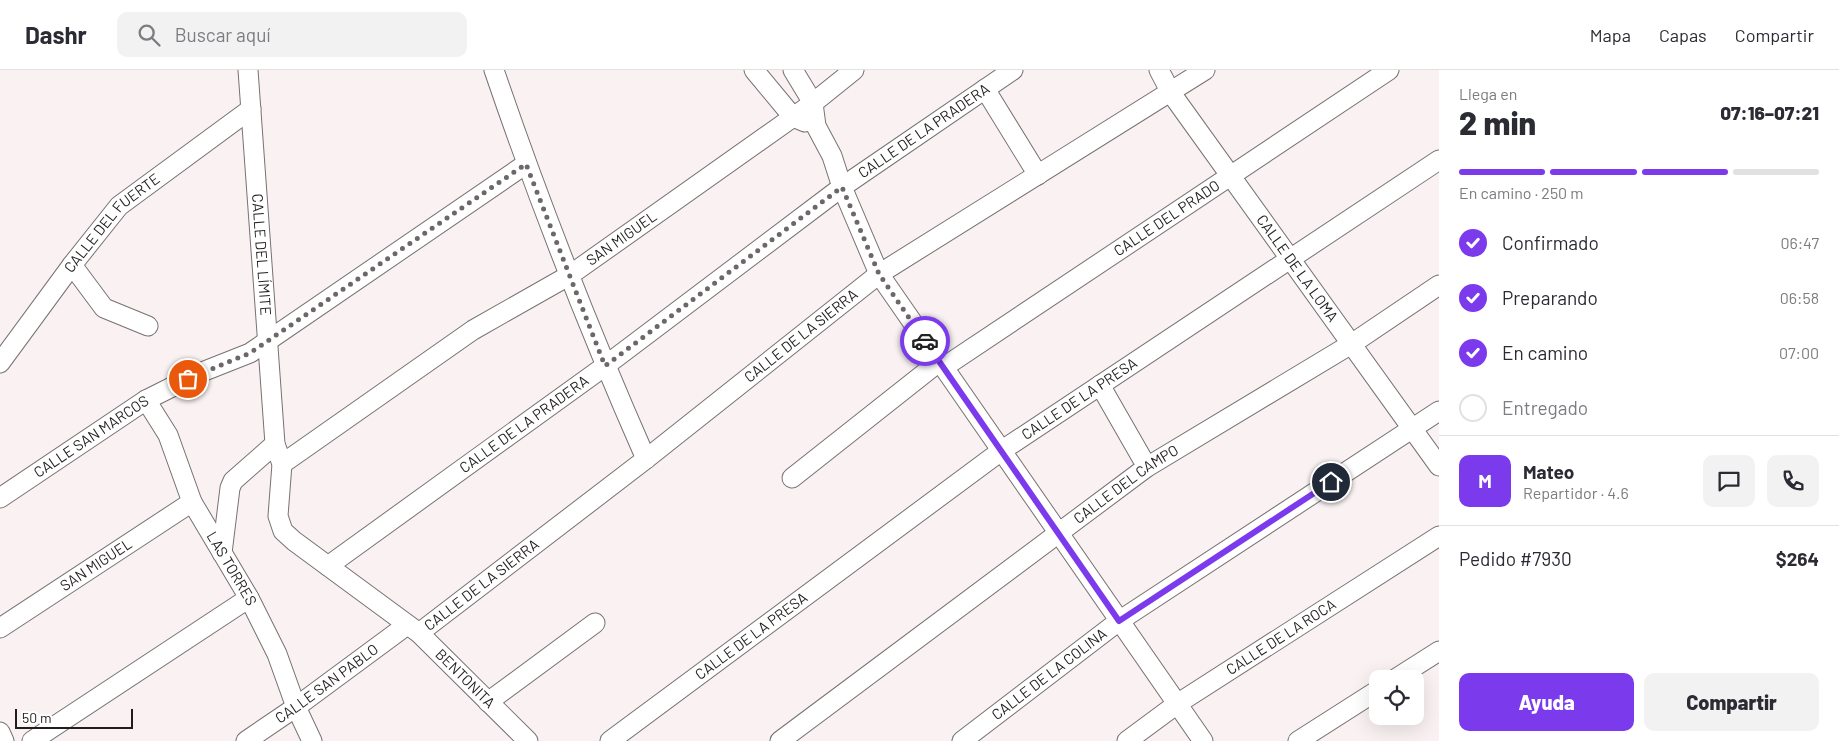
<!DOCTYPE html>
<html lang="es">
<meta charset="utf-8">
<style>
:root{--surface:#fff;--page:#f2f2f3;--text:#2b2b33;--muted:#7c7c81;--line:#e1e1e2;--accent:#7c3aed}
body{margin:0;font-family:Barlow,sans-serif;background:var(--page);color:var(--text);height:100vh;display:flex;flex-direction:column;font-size:19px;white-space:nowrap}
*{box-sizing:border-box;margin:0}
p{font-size:16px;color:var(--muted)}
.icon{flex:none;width:28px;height:28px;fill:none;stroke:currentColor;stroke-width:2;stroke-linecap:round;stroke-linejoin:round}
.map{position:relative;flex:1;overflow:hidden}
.sheet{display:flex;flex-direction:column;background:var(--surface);width:400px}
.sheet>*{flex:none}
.tools{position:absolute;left:1369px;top:600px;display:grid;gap:10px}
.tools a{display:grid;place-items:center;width:55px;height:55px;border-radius:10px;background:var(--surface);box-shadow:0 5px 20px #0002;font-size:25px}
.scale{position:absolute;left:15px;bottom:12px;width:118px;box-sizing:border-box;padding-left:5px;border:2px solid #201d1e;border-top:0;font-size:14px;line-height:18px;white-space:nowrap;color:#201d1e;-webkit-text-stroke:4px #fff;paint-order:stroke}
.pin{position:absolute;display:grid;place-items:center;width:42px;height:42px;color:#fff;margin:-21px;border:2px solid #fff;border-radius:50%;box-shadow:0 1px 5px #0007}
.courier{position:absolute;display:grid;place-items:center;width:50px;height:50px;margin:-25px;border:4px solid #7c3aed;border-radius:50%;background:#fff;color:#222;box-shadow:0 1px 6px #0007}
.head em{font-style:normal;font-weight:800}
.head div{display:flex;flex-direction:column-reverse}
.head{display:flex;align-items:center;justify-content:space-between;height:85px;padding:0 20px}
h1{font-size:32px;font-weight:800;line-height:38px}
.bar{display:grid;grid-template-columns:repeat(4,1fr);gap:8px 5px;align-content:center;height:60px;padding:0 20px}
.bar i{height:6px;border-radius:4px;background:var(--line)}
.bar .selected{background:var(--accent)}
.bar p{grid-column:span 4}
.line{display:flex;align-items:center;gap:12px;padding:0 20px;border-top:1px solid var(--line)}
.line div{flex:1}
.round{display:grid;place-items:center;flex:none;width:52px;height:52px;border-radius:10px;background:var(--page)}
ol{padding:0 20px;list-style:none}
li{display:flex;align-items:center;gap:15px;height:55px}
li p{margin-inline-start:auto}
li .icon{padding:5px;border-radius:50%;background:var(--accent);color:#fff;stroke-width:4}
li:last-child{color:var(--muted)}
li i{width:28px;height:28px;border:2px solid var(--line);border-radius:50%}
.action{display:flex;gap:10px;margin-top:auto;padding:10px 20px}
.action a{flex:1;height:58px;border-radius:10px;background:var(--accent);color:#fff;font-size:20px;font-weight:800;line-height:58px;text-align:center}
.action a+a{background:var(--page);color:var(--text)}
header{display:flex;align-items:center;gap:30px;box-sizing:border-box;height:70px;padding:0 25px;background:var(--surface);border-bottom:1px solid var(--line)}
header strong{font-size:24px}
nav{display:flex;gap:28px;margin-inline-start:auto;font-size:18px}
.search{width:350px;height:45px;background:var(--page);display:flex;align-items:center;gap:12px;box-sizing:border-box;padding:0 18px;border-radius:10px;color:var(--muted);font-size:19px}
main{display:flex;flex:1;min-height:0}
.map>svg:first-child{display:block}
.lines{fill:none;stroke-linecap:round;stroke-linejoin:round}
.minor-casing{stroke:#787172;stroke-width:21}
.minor{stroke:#fff;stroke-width:19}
.done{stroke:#6c6768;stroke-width:5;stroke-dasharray:0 9}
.route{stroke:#7c3aed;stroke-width:6}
.labels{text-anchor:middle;stroke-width:4.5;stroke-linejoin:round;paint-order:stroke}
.street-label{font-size:15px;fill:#201d1e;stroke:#fff}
</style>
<header>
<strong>Dashr</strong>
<div class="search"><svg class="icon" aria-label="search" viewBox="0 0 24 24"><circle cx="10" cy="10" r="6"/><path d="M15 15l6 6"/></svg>Buscar aquí</div>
<nav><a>Mapa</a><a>Capas</a><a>Compartir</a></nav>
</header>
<main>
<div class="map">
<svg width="1439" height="671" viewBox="0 0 1439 671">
<rect width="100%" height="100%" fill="#f9f1f2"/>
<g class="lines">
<defs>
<g id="minor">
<path id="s1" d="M248,0L275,374L282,394L278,446L283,461L294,471L419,563L528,671"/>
<path d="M494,0C539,132 590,262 646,389"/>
<path d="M754,0L793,47L805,52"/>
<path d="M793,0L813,33L816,56L832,86L842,117L879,204L1203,671"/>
<path id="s2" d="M1159,0L1171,23L1439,396"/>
<path d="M985,19L1038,105"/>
<path d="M72,195L104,238L148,256"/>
<path id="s3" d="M0,293L72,195L119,136L251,39"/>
<path id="s4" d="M944,297L1389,0"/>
<path d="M1100,315L1147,397"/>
<path id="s5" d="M146,330L168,365L192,432L249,528L277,584L296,637L312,671"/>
<path id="s6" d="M282,394L473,260L570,205L813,33L854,0"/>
<path d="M792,408L940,291"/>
<path id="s7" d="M0,428L146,330L202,302L250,283L526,94"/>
<path d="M222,483L230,418L233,411L275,374"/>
<path id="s8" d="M328,496L605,296L842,117L1013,0"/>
<path id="s9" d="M0,558L192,432"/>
<path id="s10" d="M419,563L646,389L879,204L1205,0"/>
<path d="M1395,609L1439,581"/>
<path d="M488,632L595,553"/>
<path d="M0,662L4,671"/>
<path d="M32,671L249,528"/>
<path id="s11" d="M246,671L296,637L407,555"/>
<path id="s12" d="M610,671L1001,381L1439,90"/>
<path id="s13" d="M780,671L1147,397L1353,273L1439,215"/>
<path id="s14" d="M962,671L1119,551L1439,341"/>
<path id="s15" d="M1127,671L1177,634L1439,466"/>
<path d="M1298,671L1378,620"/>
</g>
</defs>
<use href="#minor" class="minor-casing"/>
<use href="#minor" class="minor"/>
</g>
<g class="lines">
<path class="done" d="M188,309L250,283L526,94L605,296L842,117L879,204L925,271"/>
<path class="route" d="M925,271L1119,551L1331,412"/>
</g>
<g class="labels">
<g class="street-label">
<text dy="5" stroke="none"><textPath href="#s8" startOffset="738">CALLE DE LA PRADERA</textPath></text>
<text dy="5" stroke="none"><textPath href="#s4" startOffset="268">CALLE DEL PRADO</textPath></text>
<text dy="5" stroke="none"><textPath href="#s3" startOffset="180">CALLE DEL FUERTE</textPath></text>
<text dy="5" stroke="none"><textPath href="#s6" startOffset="408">SAN MIGUEL</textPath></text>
<text dy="5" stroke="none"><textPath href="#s1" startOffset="185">CALLE DEL LÍMITE</textPath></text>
<text dy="5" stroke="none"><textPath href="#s2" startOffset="242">CALLE DE LA LOMA</textPath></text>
<text dy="5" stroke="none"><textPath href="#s10" startOffset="484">CALLE DE LA SIERRA</textPath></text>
<text dy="5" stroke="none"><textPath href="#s12" startOffset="581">CALLE DE LA PRESA</textPath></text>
<text dy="5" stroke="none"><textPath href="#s8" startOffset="242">CALLE DE LA PRADERA</textPath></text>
<text dy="5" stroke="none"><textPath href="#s7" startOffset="110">CALLE SAN MARCOS</textPath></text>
<text dy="5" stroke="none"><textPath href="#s13" startOffset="431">CALLE DEL CAMPO</textPath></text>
<text dy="5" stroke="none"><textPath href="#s9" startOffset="115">SAN MIGUEL</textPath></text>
<text dy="5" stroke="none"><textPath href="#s5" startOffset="190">LAS TORRES</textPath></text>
<text dy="5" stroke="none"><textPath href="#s10" startOffset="79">CALLE DE LA SIERRA</textPath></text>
<text dy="5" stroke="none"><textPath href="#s12" startOffset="176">CALLE DE LA PRESA</textPath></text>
<text dy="5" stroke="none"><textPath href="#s15" startOffset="186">CALLE DE LA ROCA</textPath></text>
<text dy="5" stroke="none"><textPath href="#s14" startOffset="110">CALLE DE LA COLINA</textPath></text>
<text dy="5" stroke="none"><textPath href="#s1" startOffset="699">BENTONITA</textPath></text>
<text dy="5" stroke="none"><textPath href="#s11" startOffset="99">CALLE SAN PABLO</textPath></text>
</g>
</g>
</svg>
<div class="tools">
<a><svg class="icon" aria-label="locate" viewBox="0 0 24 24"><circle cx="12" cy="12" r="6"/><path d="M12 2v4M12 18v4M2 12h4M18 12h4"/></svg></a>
</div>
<div class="scale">50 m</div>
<div class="pin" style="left:188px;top:309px;background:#ea580c"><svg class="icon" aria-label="bag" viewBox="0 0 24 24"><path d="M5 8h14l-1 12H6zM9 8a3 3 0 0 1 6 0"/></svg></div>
<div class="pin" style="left:1331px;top:412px;background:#1f2937"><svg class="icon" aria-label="home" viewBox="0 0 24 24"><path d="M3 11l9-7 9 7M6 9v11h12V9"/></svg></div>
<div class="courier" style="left:925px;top:271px"><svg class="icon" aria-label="car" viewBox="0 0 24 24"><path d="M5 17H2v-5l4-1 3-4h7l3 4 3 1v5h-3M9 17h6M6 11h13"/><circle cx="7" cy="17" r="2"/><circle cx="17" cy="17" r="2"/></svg></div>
</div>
<section class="sheet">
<div class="head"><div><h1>2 min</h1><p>Llega en</p></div><em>07:16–07:21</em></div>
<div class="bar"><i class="selected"></i><i class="selected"></i><i class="selected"></i><i></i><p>En camino · 250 m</p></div>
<ol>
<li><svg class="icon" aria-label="check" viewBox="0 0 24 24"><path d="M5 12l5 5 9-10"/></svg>Confirmado<p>06:47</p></li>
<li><svg class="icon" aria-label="check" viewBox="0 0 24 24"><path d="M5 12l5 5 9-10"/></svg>Preparando<p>06:58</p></li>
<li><svg class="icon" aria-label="check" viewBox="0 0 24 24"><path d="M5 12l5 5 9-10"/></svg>En camino<p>07:00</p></li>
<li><i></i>Entregado</li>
</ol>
<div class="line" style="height:90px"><b class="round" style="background:var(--accent);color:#fff">M</b><div><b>Mateo</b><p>Repartidor · 4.6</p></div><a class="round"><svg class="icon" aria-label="chat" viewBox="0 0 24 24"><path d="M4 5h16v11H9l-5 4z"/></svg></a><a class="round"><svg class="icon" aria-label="phone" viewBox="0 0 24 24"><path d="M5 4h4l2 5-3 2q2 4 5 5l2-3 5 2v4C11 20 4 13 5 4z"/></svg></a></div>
<div class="line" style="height:65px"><div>Pedido #7930</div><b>$264</b></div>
<div class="action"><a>Ayuda</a><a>Compartir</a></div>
</section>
</main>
